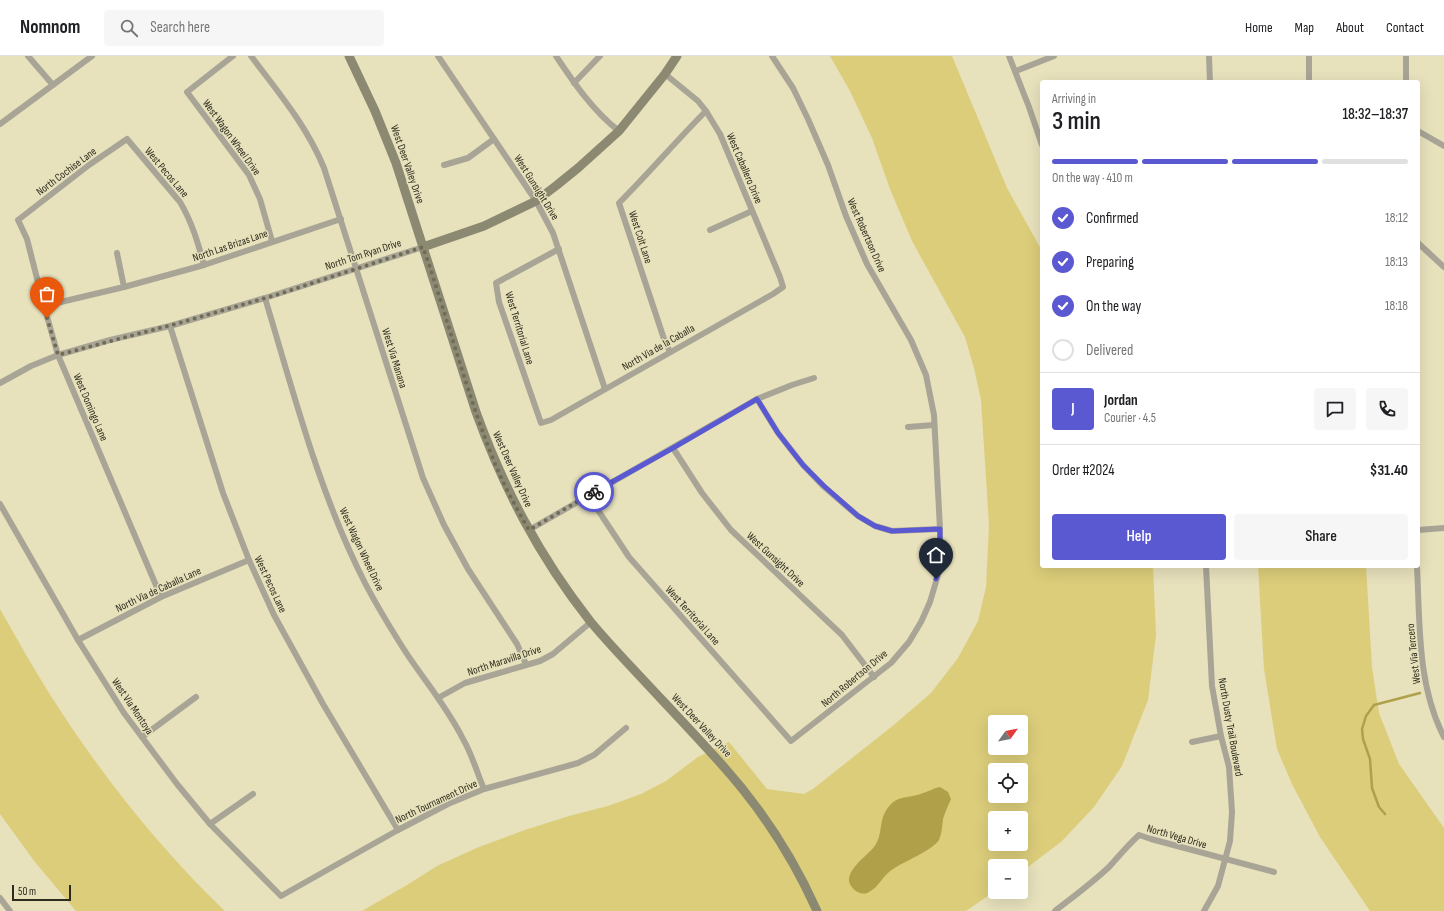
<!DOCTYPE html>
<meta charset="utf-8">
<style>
:root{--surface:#fff;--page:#f6f6f6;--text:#202124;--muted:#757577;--line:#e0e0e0;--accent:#5b59d1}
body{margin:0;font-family:"Sofia Sans Condensed",sans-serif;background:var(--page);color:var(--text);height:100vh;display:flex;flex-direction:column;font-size:15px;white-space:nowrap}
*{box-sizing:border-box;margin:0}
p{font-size:13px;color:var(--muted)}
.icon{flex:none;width:22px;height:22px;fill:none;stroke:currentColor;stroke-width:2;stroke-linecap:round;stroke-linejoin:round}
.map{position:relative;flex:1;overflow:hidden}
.drawer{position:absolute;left:1040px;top:24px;width:380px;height:488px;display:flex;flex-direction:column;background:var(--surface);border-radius:4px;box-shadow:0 4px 16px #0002}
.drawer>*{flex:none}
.needle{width:26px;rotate:57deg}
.tools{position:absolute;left:988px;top:659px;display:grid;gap:8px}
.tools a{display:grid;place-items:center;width:40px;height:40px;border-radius:4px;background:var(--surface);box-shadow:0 4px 16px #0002;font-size:20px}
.scale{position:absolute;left:12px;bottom:10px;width:59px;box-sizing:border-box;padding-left:4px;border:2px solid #2e2c1e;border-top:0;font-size:11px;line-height:14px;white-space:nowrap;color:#2e2c1e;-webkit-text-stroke:3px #e7e1bc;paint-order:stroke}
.pin{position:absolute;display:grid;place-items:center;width:34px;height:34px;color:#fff;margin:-41px -17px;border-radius:50% 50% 50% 0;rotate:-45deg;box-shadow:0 0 4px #0007}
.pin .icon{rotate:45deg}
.courier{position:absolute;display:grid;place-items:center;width:40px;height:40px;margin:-20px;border:3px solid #5b59d1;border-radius:50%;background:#fff;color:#222;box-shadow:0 1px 5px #0007}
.summary em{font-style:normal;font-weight:600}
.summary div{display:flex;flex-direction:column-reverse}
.summary{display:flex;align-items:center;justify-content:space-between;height:68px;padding:0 12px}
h1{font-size:26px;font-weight:600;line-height:30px}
.bar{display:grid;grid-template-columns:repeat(4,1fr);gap:6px 4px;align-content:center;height:48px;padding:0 12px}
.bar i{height:5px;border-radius:3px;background:var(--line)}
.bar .selected{background:var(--accent)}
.bar p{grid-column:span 4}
.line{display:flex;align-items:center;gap:10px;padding:0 12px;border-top:1px solid var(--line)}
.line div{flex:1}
.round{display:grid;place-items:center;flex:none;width:42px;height:42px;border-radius:4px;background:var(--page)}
ol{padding:0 12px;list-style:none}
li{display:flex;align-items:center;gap:12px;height:44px}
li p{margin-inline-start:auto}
li .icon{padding:4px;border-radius:50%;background:var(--accent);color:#fff;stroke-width:4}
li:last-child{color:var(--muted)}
li i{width:22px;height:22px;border:2px solid var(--line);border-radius:50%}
.button{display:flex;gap:8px;margin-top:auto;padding:8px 12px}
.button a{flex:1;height:46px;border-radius:4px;background:var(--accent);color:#fff;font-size:16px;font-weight:600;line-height:46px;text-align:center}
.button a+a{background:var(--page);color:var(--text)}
header{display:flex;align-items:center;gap:24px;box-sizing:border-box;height:56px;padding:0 20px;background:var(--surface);border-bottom:1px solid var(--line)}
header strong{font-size:19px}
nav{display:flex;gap:22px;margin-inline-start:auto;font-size:14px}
.search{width:280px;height:36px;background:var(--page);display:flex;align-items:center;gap:10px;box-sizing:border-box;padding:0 14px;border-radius:4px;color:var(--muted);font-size:15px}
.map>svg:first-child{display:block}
.green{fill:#dccd7a;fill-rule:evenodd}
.water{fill:#b0a04a}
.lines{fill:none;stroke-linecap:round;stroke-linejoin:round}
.stream{stroke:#b0a04a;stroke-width:2.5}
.street{stroke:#a8a596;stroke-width:6}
.secondary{stroke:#8c8972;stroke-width:9}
.done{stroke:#6f6b55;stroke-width:4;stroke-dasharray:0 7.2}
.route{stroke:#5b59d1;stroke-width:5}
.labels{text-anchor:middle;stroke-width:3;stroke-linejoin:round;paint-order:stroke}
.street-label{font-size:11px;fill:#2e2c1e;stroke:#e7e1bc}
</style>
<header>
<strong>Nomnom</strong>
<div class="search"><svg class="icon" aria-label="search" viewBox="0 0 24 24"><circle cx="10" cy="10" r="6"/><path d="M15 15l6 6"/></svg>Search here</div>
<nav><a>Home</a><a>Map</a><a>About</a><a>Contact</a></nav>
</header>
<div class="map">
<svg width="1444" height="855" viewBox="0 0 1444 855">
<rect width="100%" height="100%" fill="#e7e1bc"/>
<g class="green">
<path d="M830,0H952L1007,132L1042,195V510H1153L1156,579L1148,644L1122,710L1094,751L1061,786L1021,816V810H995V835L966,855H362L407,829L437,810L479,791L525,774L569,760L608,750L641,738L666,725L698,701L729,686L767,733L804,738L813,733L895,668L931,637L958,602L978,565L986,531L989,469L981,344L974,312L965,281L912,185L890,133L872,82L850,35ZM995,666H1021V692H995ZM995,714H1021V740H995ZM995,762H1021V788H995Z"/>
<path d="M1258,510H1366L1372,611L1379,657L1399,708L1444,772V855H1370L1320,781L1292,728L1277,693L1264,613Z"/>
<path d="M0,553C16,581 32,610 49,637C99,716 157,790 225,855H76L35,806L0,758Z"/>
</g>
<path class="water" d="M940,731L948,736L951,743C948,750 945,756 943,763C942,770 942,777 939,784C933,794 903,806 893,813C883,819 879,831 869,836C863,840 855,836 851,830C842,816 867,800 874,791C885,776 876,763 892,747C901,739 913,742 923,737C930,735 934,732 940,731Z"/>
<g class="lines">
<path class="stream" d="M1385,758L1379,751L1372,732L1370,703L1363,683L1362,673L1366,660L1374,649L1420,637"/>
<g class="street">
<path d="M28,0L53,29"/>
<path d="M233,0L187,36L249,119L260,143L272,185"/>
<path d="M251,0C278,36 307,70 324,112L423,422L444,469L468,513L517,588L526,608"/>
<path d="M438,0L536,145L553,177L605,333"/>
<path d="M556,0C574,27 593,55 619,75"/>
<path d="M1009,0L1029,51L1042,89"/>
<path d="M1209,0L1210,26"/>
<path d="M1309,0V26"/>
<path d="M1406,0V26"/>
<path d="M1016,15L1054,0"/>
<path d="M574,27L600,0"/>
<path d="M0,68L92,0"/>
<path d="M1418,75L1444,90"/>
<path d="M444,109L468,102L494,83"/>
<path d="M710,174L752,155"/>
<path d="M1418,187L1444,211"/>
<path d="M559,193L496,227L499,246L541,367L551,364L773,238L783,231L780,221L720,78L706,55L698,45L665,18"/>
<path d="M117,197L124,231"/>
<path d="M265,242C294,338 319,437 365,527C377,550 391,573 405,595C424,624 447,651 463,683C472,698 477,717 484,733"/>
<path d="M44,250L124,231L204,209L341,163"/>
<path d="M170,270L223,437L249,504L274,559L323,648L398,774"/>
<path d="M670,296L664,283L619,147C649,117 676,85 706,55"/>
<path d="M0,327L31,310L58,299L110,284L170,270L265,242L423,191"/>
<path d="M757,343L778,377L803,409L823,430L858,460L875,470L892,475L940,473"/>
<path d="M908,371L934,369"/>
<path d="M673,392L702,437L731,474L842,579L874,621"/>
<path d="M588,439L629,501L791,685L891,607L909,586L921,566L930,546L940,512V473L934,359L926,319L911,284L867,208L846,160L828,109L808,63L793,32L772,0"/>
<path d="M0,448L78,584L124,657L177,728L210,768L281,840L398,774L448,748L484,733L578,707L594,699L626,672"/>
<path d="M529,474L757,343L792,329L814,322"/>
<path d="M1418,474L1444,472"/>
<path d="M1417,510C1420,567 1417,629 1444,681"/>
<path d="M161,541L58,299L44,250L27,183L18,164L89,109L127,83L180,146C192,166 198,187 204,209"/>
<path d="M78,584L161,541L249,504"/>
<path d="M438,642L465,627L540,605L553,598L591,566"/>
<path d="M142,681L196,641"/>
<path d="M1192,686L1221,680"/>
<path d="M210,768L253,738"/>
<path d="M0,842L10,855"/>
<path d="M1055,855C1073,841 1092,827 1109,811C1119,800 1128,789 1139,779L1151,783L1274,816"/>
<path d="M1204,855L1218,830L1230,785L1232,756L1229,711L1221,680L1212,630L1206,510"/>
</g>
<g class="secondary">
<path d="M349,0L375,55L396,107L476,356C504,433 539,500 590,565C604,582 620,599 635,615C661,643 688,671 714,700C756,745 792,799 817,855"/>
<path d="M423,191L484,170L536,145L557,129L578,112L619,75L665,18L677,0"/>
</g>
</g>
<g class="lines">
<path class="done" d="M47,262L58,299L183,266L279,238L423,191C447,260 465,332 492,400C502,426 515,450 529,474L594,436"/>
<path class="route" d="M594,436L673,392L757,343L778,377L803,409L824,430L858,460L875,470L892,475L940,473V512L936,523"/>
</g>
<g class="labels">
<g class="street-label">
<text transform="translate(232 81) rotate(54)" y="4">West Wagon Wheel Drive</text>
<text transform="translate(408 108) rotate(71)" y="4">West Deer Valley Drive</text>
<text transform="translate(745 112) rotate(67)" y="4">West Caballero Drive</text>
<text transform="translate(66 115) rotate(-37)" y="4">North Cochise Lane</text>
<text transform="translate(167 116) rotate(50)" y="4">West Pecos Lane</text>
<text transform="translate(537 131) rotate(58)" y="4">West Gunsight Drive</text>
<text transform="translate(867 179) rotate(66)" y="4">West Robertson Drive</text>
<text transform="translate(641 181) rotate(72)" y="4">West Colt Lane</text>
<text transform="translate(230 189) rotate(-19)" y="4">North Las Brizas Lane</text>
<text transform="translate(363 198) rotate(-18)" y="4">North Tom Ryan Drive</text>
<text transform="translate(520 272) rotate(73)" y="4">West Territorial Lane</text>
<text transform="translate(658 291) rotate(-30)" y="4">North Via de la Caballa</text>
<text transform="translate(395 302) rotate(73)" y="4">West Via Manana</text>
<text transform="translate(91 351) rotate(67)" y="4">West Domingo Lane</text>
<text transform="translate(513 413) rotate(66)" y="4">West Deer Valley Drive</text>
<text transform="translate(362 493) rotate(65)" y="4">West Wagon Wheel Drive</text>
<text transform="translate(776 503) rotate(43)" y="4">West Gunsight Drive</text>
<text transform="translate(271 528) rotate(65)" y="4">West Pecos Lane</text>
<text transform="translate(158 533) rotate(-25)" y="4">North Via de Caballa Lane</text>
<text transform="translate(693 559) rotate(48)" y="4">West Territorial Lane</text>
<text transform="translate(1413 598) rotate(-96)" y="4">West Via Tercero</text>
<text transform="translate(504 604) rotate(-18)" y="4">North Maravilla Drive</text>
<text transform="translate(854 622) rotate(-40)" y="4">North Robertson Drive</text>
<text transform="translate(133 650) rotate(56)" y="4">West Via Montoya</text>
<text transform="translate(702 669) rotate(47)" y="4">West Deer Valley Drive</text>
<text transform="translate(1231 671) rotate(80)" y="4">North Dusty Trail Boulevard</text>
<text transform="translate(436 745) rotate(-25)" y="4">North Tournament Drive</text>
<text transform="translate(1177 780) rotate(16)" y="4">North Vega Drive</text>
</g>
</g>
</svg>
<div class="tools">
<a><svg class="needle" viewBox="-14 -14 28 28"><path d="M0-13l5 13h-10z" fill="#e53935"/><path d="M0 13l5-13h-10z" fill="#757577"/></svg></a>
<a><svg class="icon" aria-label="locate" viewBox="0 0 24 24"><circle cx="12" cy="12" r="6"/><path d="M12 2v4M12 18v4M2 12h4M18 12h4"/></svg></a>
<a>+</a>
<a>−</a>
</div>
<div class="scale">50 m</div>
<div class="pin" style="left:47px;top:262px;background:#ea580c"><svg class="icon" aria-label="bag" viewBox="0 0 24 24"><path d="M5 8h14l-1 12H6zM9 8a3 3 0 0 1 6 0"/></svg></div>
<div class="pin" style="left:936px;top:523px;background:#1f2937"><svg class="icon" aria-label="home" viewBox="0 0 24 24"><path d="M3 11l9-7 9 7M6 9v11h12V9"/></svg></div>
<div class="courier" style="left:594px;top:436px"><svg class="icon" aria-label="bike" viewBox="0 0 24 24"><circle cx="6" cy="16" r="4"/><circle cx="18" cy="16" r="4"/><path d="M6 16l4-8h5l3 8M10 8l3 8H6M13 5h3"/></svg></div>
<section class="drawer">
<div class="summary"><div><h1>3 min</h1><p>Arriving in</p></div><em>18:32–18:37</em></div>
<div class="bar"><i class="selected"></i><i class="selected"></i><i class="selected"></i><i></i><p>On the way · 410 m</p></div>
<ol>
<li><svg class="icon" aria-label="check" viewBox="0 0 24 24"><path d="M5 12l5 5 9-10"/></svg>Confirmed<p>18:12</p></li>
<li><svg class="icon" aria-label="check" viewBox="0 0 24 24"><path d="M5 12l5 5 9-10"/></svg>Preparing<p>18:13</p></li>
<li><svg class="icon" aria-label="check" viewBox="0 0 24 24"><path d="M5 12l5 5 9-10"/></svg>On the way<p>18:18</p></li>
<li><i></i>Delivered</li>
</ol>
<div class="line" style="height:72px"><b class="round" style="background:var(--accent);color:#fff">J</b><div><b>Jordan</b><p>Courier · 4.5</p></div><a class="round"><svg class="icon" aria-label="chat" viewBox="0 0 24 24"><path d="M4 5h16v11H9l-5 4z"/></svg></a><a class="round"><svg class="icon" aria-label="phone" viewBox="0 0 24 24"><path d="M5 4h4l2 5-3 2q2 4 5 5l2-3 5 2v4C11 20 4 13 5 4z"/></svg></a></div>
<div class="line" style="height:52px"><div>Order #2024</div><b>$31.40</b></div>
<div class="button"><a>Help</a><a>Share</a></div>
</section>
</div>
